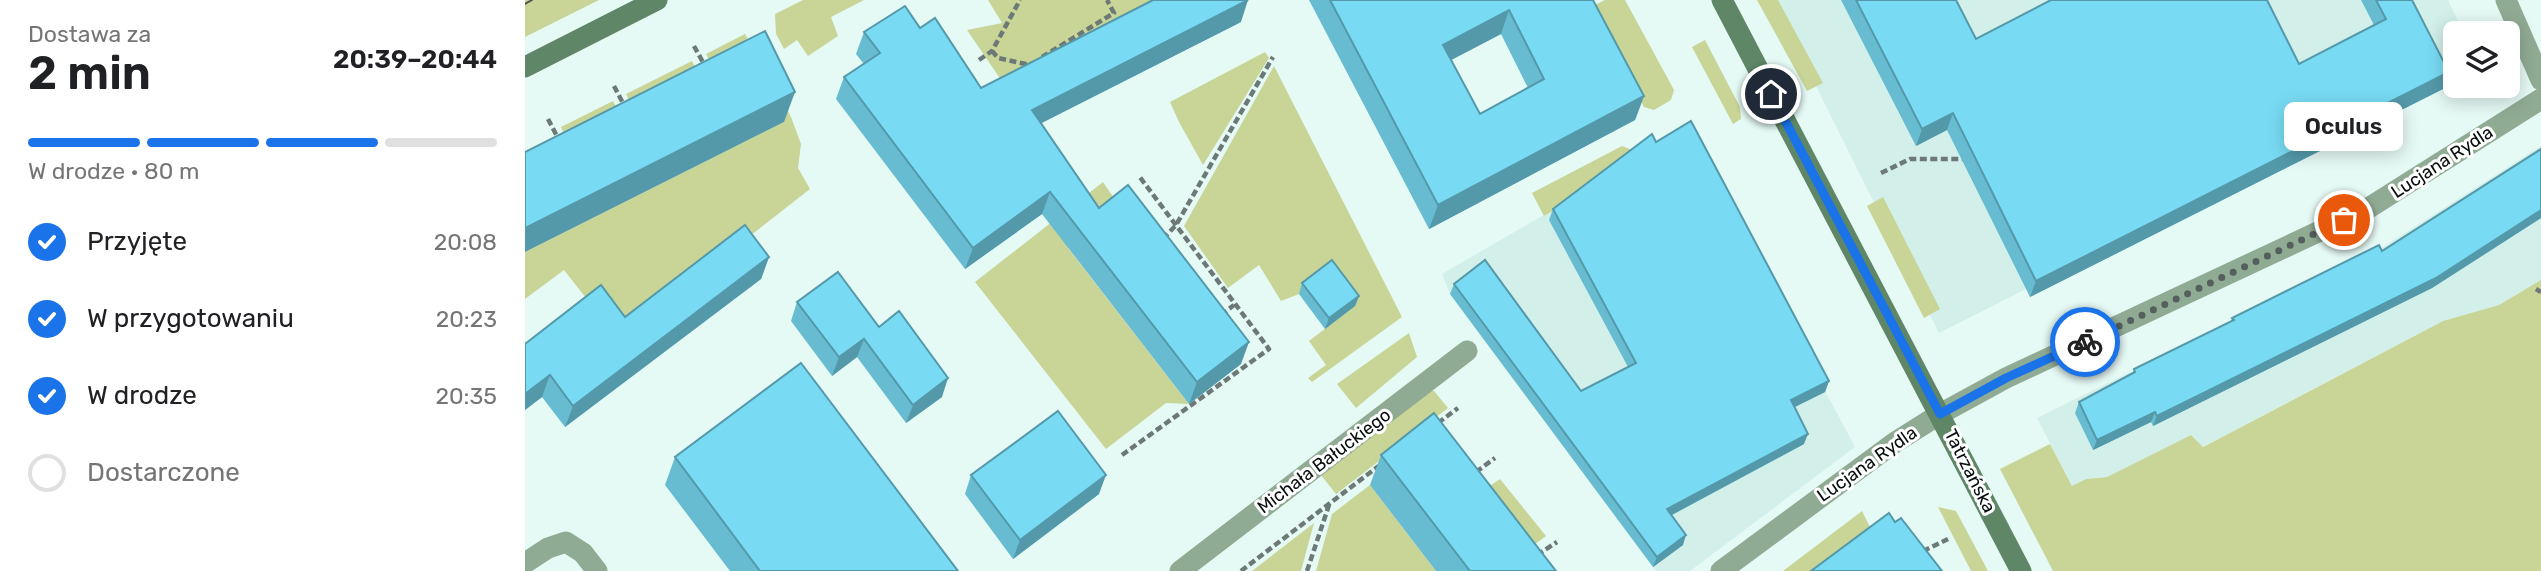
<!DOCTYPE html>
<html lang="pl">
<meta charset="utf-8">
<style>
:root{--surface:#fff;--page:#f2f2f2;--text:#202124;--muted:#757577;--line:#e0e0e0;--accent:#1a73e8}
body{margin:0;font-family:Rubik,sans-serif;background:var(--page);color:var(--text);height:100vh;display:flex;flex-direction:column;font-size:26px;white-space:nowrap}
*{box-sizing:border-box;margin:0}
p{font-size:23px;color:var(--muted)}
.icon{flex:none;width:38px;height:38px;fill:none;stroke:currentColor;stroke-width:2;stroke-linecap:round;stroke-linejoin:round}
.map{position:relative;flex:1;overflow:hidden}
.details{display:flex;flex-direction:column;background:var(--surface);width:525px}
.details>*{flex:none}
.controls{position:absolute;left:1918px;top:21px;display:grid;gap:14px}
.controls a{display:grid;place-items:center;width:77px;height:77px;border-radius:10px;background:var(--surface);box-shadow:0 4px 18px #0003;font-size:35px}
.pin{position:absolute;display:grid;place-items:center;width:60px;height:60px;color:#fff;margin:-30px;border:4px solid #fff;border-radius:50%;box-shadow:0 2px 7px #0007}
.courier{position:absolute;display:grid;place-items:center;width:70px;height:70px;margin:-35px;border:5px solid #1a73e8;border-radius:50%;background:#fff;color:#222;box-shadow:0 2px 9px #0007}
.bubble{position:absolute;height:49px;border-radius:10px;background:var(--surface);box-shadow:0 4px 18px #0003;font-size:23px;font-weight:600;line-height:49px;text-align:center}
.summary em{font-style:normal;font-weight:600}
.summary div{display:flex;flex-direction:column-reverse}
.summary{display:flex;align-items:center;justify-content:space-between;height:119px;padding:0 28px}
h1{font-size:46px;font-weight:600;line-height:52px}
.bar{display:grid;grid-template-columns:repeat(4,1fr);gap:10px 7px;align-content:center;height:84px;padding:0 28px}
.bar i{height:9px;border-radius:5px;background:var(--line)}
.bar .active{background:var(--accent)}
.bar p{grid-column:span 4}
ol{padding:0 28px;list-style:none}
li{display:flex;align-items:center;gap:21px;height:77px}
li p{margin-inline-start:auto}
li .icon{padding:7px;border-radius:50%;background:var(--accent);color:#fff;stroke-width:4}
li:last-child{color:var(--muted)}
li i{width:38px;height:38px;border:4px solid var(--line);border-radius:50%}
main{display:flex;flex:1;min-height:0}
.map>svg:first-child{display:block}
.built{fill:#d2efea}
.green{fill:#c9d597}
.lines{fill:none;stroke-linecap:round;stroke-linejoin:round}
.path{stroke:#6c7977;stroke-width:4.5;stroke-dasharray:7 3.5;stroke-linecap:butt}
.lane{stroke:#90ab94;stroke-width:21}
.street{stroke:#90ab94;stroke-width:21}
.secondary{stroke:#5f8767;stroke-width:21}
.tram{stroke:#4a5553;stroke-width:2}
.wall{fill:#67bcd1;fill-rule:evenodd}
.shaded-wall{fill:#5499aa}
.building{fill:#78dbf3;stroke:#5499aa;stroke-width:2;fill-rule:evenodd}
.done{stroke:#55605e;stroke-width:7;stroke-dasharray:0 12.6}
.route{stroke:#1a73e8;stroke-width:9}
.labels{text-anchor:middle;stroke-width:6;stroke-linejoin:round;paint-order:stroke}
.street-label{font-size:18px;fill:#070e0d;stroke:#fff}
</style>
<main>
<section class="details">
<div class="summary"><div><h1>2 min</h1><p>Dostawa za</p></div><em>20:39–20:44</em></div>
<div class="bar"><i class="active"></i><i class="active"></i><i class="active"></i><i></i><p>W drodze · 80 m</p></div>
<ol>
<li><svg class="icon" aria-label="check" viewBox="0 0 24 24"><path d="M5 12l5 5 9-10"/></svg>Przyjęte<p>20:08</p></li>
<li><svg class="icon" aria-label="check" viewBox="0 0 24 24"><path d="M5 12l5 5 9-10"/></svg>W przygotowaniu<p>20:23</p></li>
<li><svg class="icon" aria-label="check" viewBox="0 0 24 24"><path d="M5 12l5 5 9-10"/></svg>W drodze<p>20:35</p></li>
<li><i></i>Dostarczone</li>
</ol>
</section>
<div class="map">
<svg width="2016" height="571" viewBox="0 0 2016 571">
<rect width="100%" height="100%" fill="#e5f9f5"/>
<g class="built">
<path d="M1248,0H1923L1939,33H1930V72L1414,333Z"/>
<path d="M1162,132L1330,447L1165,571H1131L925,294L917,274Z"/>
<path d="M2016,146V280L1974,305L1918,321L1677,447L1666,435L1582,477L1561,479L1547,486L1512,418L1858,247Z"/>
</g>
<g class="green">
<path d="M0,0H74L0,37Z"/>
<path d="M278,0H339L306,17L313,36L283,56L272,40L259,49L251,34L250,14Z"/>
<path d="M463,0H663L485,93L442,30L477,23Z"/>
<path d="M1080,0H1100L1149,90L1146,100L1129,110L1119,107L1067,12L1070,5Z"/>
<path d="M1232,0H1253L1298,83L1282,91Z"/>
<path d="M220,34L266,117L276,144L273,168L285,189L93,339L39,270L0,299V252L259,122L194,78L181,54Z"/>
<path d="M1180,40L1215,107L1216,119L1208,124L1167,47Z"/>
<path d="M740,52L744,58L678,165L654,122L645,102Z"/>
<path d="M167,61L179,86L113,119L101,94Z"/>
<path d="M749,66L877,317L787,382L783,378L801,365L784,341L830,306L774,294L756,301L734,265L703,288L659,226Z"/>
<path d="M88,101L101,125L47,152L36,127Z"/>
<path d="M1097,146L1107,150L1113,161L1019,216L1007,193Z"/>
<path d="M578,182L595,207L543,248L664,404L641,403L581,449L450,282Z"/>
<path d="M1358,197L1415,309L1399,318L1342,206Z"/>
<path d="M2016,280V571H1528L1475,469L1525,444L1547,486L1561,479L1582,477L1666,435L1678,447L1918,321L1974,305Z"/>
<path d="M884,333L892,357L831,408L812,384Z"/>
<path d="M905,391H909L923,408L811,494L796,475Z"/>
<path d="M975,479L1021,536L989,560L943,501Z"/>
<path d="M845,485L911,571H791L807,514Z"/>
<path d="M1413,507L1431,511L1463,571H1446Z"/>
<path d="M1337,511L1353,543L1316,571H1258Z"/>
<path d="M789,523L776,571H727Z"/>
</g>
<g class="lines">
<g class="path">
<path d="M169,46L180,66"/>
<path d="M467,51L473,58L505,65L507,63"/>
<path d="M517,57L589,13L582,0"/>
<path d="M454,60L467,51L495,0"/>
<path d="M89,86L100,107"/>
<path d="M23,119L34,140"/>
<path d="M1356,173L1385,159H1439"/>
<path d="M638,239L651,225L748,57"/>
<path d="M2011,289L2016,292"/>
<path d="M696,315L709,305"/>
<path d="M913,423L933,408"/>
<path d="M597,455L744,349L614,176"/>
<path d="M951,472L970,458"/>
<path d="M1398,551L1423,539"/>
<path d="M1012,555L1032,542"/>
<path d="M716,571L855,465"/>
<path d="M782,571L805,502"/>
</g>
<path class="lane" d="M1981,0L2016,80"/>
<g class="street">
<path d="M0,563L23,548L41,542L58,553L72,571"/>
<path d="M655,571L942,351"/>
<path d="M1196,571L1369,443L1415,414L1481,378L1842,209L2016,99"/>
</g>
<g class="secondary">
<path d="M1197,0L1496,571"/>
<path d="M0,67L132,0"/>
</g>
<path class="tram" d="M0,4L7,0"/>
</g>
<g class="wall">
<path d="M784,0H1068L1119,96L1110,120L904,229ZM976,34L1003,88L955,114L926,60Z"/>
<path d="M1316,0H1431L1451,39L1774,64L1849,25L1836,0H1887L1918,89L1505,297L1422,130L1391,146Z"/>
<path d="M716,22L516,123L574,208L716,364L664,404L517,214L440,269L311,99L319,77L339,64L331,54L339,32L395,28L456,88Z"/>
<path d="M1131,142L1304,381L1300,392L1269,407L1279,444L1147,515L1158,545L1128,567L925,294L929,284L1056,391L1103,367L1024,220L1028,209Z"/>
<path d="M2016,149V218L1907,288L1628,426L1626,422L1568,450L1550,413L1554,402L1608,374L1609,369L1706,321L1707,318L1857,251Z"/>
<path d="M244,257L236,279L40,427L17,397L0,410V344L100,317Z"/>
<path d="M777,283L834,296L830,306L800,329L774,294Z"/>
<path d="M272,302L354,327L417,397L381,423L332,357L307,376L266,321Z"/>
<path d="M856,455L1031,571H911L845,485Z"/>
<path d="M150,457L433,571H205L140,485Z"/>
<path d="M446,475L574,494L488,559L440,494Z"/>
</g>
<g class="shaded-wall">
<path d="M723,0L716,22L499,132L507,110Z"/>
<path d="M984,10L976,34L909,69L918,45Z"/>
<path d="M1924,72L1918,89L1505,297L1511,281Z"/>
<path d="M270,92L259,122L0,252V228Z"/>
<path d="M1119,96L1110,120L904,229L913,205Z"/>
<path d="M1428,113L1422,130L1391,146L1397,129Z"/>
<path d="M525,192L517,214L440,269L448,248Z"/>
<path d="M2016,210V218L1907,288L1628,426L1632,416Z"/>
<path d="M244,257L236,279L40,427L48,406Z"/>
<path d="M834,296L830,306L800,329L804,318Z"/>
<path d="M339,339L332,357L307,376L314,357Z"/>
<path d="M724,342L716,364L664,404L672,382Z"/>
<path d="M25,375L17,397L0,410V394Z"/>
<path d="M423,378L417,397L381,423L388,405Z"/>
<path d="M1304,381L1300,392L1262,411L1266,400Z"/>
<path d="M1630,412L1626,422L1568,450L1572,440Z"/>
<path d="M1283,434L1279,444L1139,519L1142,509Z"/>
<path d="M581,475L574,494L488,559L495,540Z"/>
<path d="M1161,535L1158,545L1128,567L1132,557Z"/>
</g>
<g class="building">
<path d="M628,0H723L507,110L574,208L603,185L724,342L672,382L525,192L448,248L319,77L355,53L339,32L380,6L395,28L410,18L456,88Z"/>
<path d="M805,0H1068L1119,96L913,205ZM984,10L1019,79L955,114L918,45Z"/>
<path d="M1331,0H1431L1451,39L1526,0H1742L1774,64L1861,19L1851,0H1887L1924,72L1511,281L1428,113L1397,129Z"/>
<path d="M240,31L270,92L0,228V152Z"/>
<path d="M1166,121L1304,381L1266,400L1283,434L1142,509L1161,535L1132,557L929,284L960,260L1056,391L1111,363L1028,209L1127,134L1131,142Z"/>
<path d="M2016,149V210L1911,278L1632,416L1630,412L1572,440L1554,402L1610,372L1609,369L1709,320L1707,318L1854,245L1857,251Z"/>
<path d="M220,225L244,257L48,406L25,375L0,394V344L76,285L100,317Z"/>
<path d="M807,260L834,296L804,318L777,283Z"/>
<path d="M313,272L354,327L374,311L423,378L388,405L339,339L314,357L272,302Z"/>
<path d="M276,363L433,571H235L150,457Z"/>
<path d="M533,411L581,475L495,540L446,475Z"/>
<path d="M909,413L1031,571H945L856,455Z"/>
<path d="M1364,513L1370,522L1376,518L1417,571H1286Z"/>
</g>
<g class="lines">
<path class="done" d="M1560,342L1819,220"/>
<path class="route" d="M1246,94L1415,414L1481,378L1560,342"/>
</g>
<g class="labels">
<g class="street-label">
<text transform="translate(1917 162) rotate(-33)" y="6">Lucjana Rydla</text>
<text transform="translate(799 461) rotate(-37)" y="6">Michała Bałuckiego</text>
<text transform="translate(1342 464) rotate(-35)" y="6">Lucjana Rydla</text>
<text transform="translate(1445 471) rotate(63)" y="6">Tatrzańska</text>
</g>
</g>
</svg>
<div class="controls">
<a><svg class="icon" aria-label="layers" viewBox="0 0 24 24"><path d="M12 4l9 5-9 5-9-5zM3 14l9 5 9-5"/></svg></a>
</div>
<div class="pin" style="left:1819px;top:220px;background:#ea580c"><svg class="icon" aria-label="bag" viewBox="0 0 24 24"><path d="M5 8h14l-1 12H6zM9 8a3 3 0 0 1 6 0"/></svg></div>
<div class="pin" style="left:1246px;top:94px;background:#1f2937"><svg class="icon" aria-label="home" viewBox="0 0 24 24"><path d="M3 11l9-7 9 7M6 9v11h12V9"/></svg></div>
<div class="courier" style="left:1560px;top:342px"><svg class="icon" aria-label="bike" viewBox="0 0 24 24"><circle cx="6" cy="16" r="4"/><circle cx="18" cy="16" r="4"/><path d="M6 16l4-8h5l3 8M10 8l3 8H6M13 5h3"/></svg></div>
<div class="bubble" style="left:1759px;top:102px;width:119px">Oculus</div>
</div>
</main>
